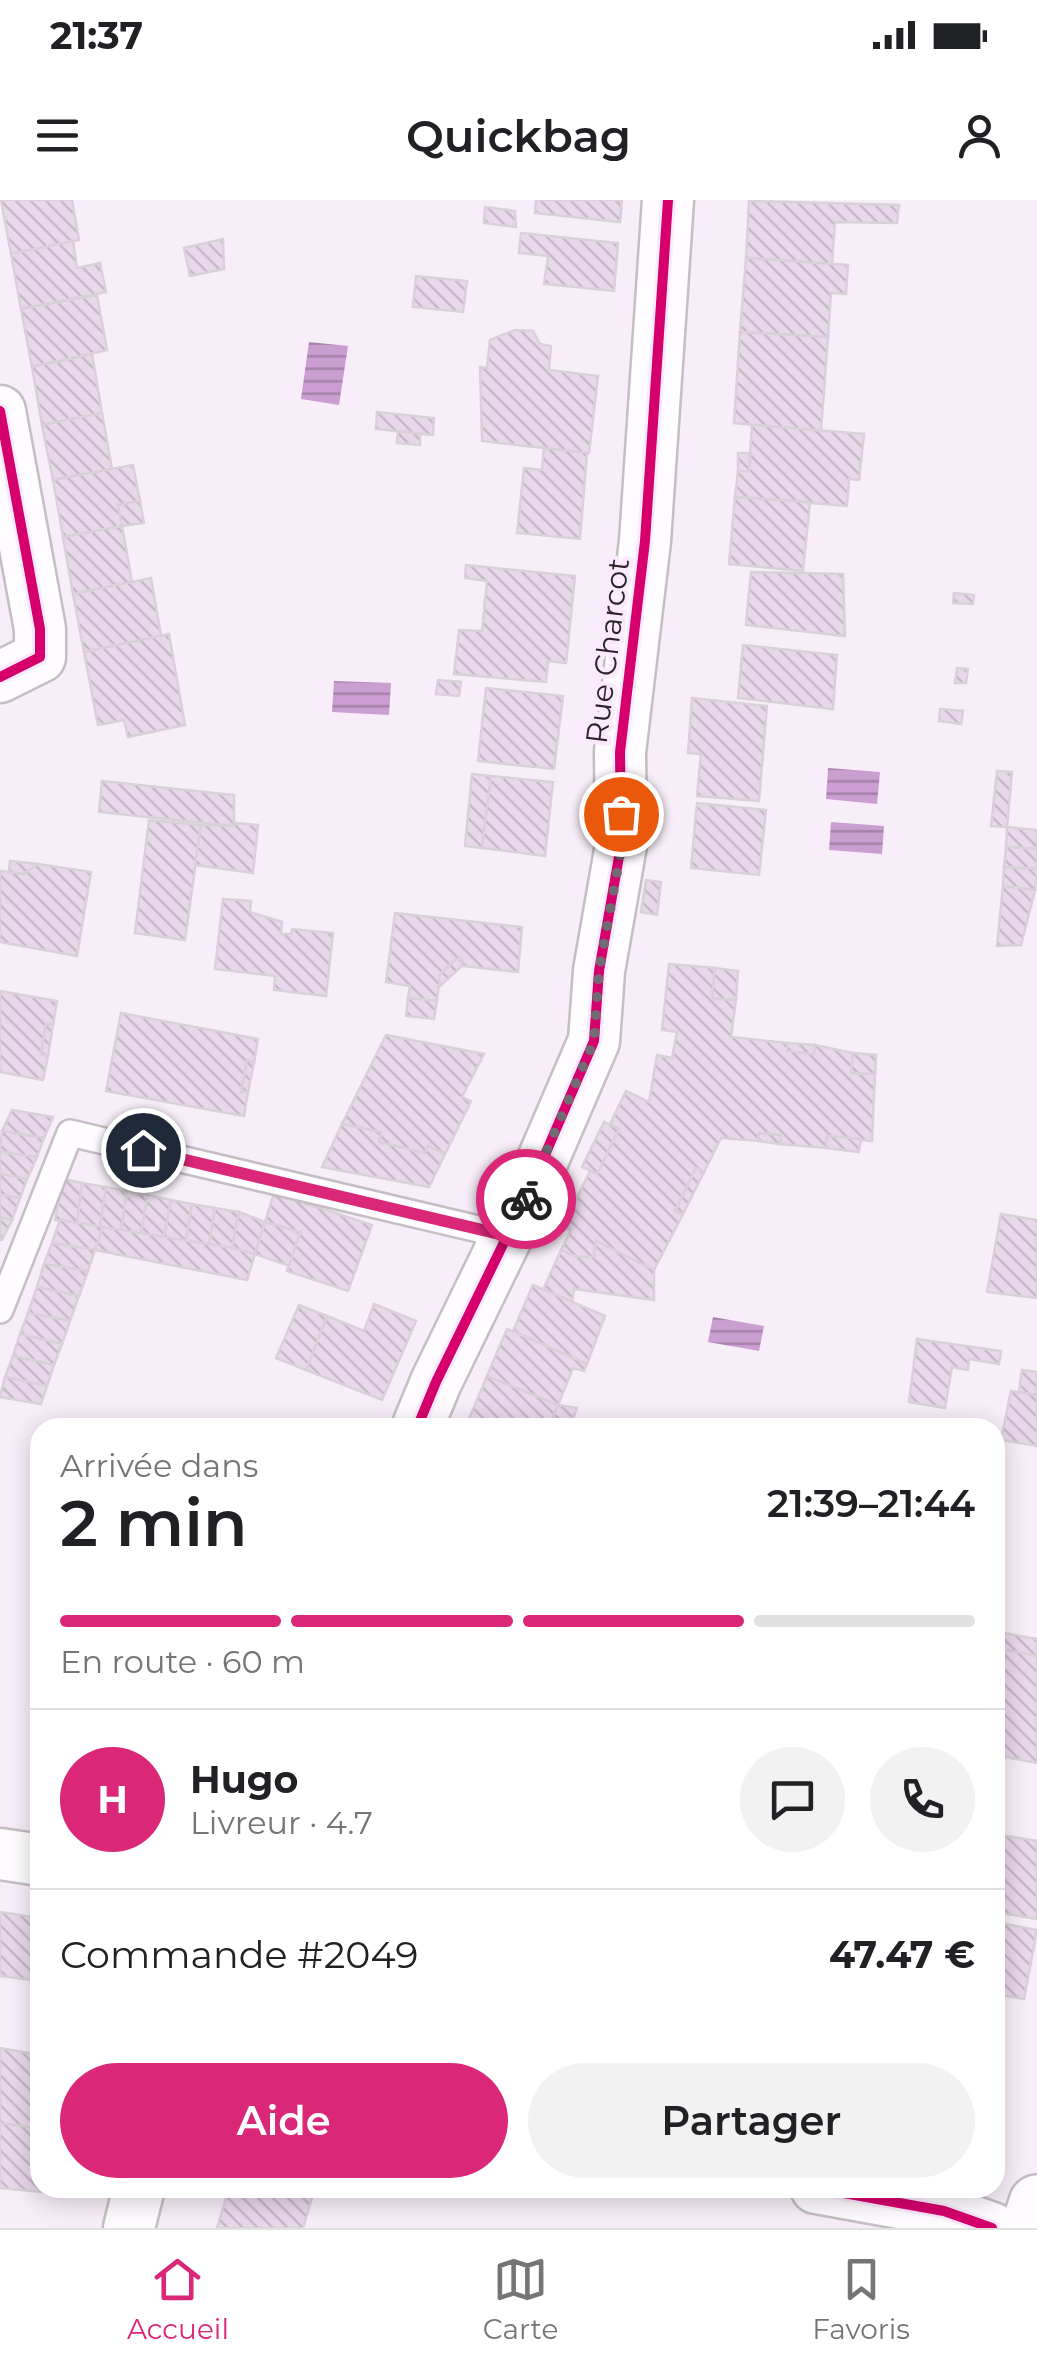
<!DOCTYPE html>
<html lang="fr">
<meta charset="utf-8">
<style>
:root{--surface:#fff;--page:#f2f2f2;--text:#202124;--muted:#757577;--line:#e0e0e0;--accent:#db2777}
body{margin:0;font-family:Montserrat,sans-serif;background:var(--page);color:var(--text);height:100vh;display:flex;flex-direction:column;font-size:38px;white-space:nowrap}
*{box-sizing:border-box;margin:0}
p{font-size:32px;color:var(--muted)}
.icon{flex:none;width:55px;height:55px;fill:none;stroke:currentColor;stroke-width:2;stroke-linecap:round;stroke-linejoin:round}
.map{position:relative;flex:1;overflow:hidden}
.details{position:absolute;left:30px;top:1218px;width:975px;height:780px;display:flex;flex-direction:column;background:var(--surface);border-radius:30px;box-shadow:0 5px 25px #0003}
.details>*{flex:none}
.pin{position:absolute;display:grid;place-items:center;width:85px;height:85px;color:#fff;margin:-42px;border:5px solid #fff;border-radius:50%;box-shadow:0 2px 10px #0007}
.courier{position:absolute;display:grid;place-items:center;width:100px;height:100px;margin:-50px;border:8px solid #db2777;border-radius:50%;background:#fff;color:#222;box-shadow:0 2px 12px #0007}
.overview em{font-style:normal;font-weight:600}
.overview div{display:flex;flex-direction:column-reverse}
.overview{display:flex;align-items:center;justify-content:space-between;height:170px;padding:0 30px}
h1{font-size:65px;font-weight:600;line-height:75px}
.bar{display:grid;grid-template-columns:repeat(4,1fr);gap:15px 10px;align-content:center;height:120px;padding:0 30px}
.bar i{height:12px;border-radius:8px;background:var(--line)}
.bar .selected{background:var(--accent)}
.bar p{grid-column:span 4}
.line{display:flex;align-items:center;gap:25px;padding:0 30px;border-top:2px solid var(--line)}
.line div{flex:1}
.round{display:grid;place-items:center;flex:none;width:105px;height:105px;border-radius:52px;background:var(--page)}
.primary-button{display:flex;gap:20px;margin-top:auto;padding:20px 30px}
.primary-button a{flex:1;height:115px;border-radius:60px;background:var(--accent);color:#fff;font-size:40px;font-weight:600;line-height:115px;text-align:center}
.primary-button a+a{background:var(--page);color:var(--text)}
.status{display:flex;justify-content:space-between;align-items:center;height:70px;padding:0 50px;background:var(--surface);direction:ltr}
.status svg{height:28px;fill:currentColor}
header{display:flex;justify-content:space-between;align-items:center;height:130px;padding:0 30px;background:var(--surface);font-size:45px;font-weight:600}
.dock{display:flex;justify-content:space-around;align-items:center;height:140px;border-top:2px solid var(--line);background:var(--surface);font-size:28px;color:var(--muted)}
.dock a{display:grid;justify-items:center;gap:5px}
.dock .selected{color:var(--accent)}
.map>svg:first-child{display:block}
.water{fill:url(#water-rules)}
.building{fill:url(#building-back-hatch);stroke:#d9d1d9;stroke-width:2.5}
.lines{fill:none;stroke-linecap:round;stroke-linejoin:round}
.service-casing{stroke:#c5bec5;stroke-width:30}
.minor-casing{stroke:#c5bec5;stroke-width:55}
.secondary-casing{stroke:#c5bec5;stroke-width:60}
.service{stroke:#fefcfe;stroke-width:25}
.minor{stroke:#fefcfe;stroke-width:50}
.secondary{stroke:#fefcfe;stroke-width:55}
.cycleway-casing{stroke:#fbeafd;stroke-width:16}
.cycleway{stroke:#d6006c;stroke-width:10}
.done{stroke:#726b73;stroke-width:10;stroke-dasharray:0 18}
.route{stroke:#db2777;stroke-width:12}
.labels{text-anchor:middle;stroke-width:9;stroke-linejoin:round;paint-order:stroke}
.street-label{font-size:30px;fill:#2a242b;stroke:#fbeafd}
</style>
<div class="status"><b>21:37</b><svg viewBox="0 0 49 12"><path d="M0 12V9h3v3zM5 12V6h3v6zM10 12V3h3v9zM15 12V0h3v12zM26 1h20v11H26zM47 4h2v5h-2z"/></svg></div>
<header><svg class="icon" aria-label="menu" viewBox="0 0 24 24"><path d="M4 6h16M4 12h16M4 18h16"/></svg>Quickbag<svg class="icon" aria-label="person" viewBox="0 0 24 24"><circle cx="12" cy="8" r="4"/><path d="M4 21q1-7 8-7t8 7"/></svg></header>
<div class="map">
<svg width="1037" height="2028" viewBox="0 0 1037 2028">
<defs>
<pattern id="water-rules" width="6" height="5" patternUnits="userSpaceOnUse" patternTransform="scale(2.5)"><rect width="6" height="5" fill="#cb9ed1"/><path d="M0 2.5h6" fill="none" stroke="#a581aa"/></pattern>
<pattern id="building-back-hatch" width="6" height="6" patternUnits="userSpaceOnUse" patternTransform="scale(2.5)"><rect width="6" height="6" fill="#e9d8eb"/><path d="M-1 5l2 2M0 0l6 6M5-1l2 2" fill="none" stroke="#c8b9ca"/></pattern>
</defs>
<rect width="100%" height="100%" fill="#f8eef9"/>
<g class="water">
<path d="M309,142L348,146L339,205L301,199Z"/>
<path d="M334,481L391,483L389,515L332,512Z"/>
<path d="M828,568L880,572L877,604L826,599Z"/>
<path d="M831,622L884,626L882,654L829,650Z"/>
<path d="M713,1117L764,1126L759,1151L708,1142Z"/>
</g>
<g class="building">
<path d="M1,0H72L79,40L11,54Z"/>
<path d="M536,0H622L620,22L535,13Z"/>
<path d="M749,1L899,5L897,23L835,22L832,64L746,58Z"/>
<path d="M485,7L515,11L516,27L484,23Z"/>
<path d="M521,33L618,43L614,91L544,84L548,56L519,53Z"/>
<path d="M223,39L224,69L190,76L184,48Z"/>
<path d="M73,41L77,68L100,63L106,92L21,109L11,54Z"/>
<path d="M746,58L848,65L846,94L831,93L828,137L740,132Z"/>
<path d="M416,76L467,81L463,112L413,107Z"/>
<path d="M97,95L107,150L32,167L21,109Z"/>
<path d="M515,130L533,131L540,144L551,146L549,170L598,176L589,253L482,241L480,167L487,168L490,140Z"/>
<path d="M740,132L828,137L821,231L734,223Z"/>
<path d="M92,154L102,213L42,225L32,167Z"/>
<path d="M377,212L434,218L433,235L376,229Z"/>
<path d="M102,213L112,269L53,280L42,225Z"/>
<path d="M752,225L864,234L859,280L849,279L847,306L735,297L738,271H749Z"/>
<path d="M398,231L420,234V245L397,243Z"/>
<path d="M544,248L587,253L580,339L517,333L524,268L542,270Z"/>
<path d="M738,253H750L749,271H738Z"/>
<path d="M133,265L140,301L118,305L122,326L63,337L53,280Z"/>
<path d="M735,297L810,302L803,371L729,364Z"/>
<path d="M140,301L144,323L122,326L118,305Z"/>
<path d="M122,326L132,382L73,394L63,337Z"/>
<path d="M466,365L575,376L566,463L548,461L546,482L454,474L459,430L482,431L487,381L465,378Z"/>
<path d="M751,372L843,374L845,436L746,425Z"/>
<path d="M151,378L161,436L84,452L73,394Z"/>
<path d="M954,393L974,395L973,404L953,403Z"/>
<path d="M169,434L185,525L128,537L124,520L98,525L84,452Z"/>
<path d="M743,445L837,455L833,509L738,498Z"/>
<path d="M957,468L968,469L966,483H955Z"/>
<path d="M438,480L461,482L459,496L436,494Z"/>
<path d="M486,488L563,496L554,569L478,561Z"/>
<path d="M692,498L767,506L759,601L697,596L701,554L688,553Z"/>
<path d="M940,509L963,511L961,524L939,521Z"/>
<path d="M997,571L1012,572L1007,627L991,626Z"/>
<path d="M472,574L491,576L482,648L465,646Z"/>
<path d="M491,576L553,582L545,656L482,648Z"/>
<path d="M102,581L234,595V626L99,612Z"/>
<path d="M697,603L766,610L759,675L691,668Z"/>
<path d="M149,620L201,625L185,740L135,733Z"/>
<path d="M234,623L258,625L253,673L195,665L201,625L234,626Z"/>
<path d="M1007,627L1037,630V649L1006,647Z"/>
<path d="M1006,647L1037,649V669L1004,667Z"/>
<path d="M10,661L38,664L24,674L9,672Z"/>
<path d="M38,664L91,672L77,756L0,742V671L24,674Z"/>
<path d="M1004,667L1037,669L1035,690L1003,686Z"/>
<path d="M646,680L661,682L657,715L641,712Z"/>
<path d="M1003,686L1035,690L1021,745L997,746Z"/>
<path d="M223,699L251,701L250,712L282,722L281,734H291L292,729L333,733L326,796L274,790L275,776L215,769Z"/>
<path d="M395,713L522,727L518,772L462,766V759H456L440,774L437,801L408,798L410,786L386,782Z"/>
<path d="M456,759H462V766L439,787L440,774Z"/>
<path d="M669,764L715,768L712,798L736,800L731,837L788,843L787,851L814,854L815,845L853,853L851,873L875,874L872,941L827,936L826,948L780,944L781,935L759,933L758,941L721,938L704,972L696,968L675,1011L683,1014L654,1070L596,1041L594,1057H577L561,1050L571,1030L562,1027L590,971L597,974L619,929L610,924L626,891L649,902L657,855L672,858L677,832L662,830Z"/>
<path d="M715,768L738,771L736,800L712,798Z"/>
<path d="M0,791L57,801L53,825L46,824L41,854L48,856L43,880L0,872Z"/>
<path d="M408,798L437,801L434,819L406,816Z"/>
<path d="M121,813L258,839L254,863L247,860L241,892H248L244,916L106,891Z"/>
<path d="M46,824L53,825L48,856L41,854Z"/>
<path d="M386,835L484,854L462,897L471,901L445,954L428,946L425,953L379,942L381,932L342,924Z"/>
<path d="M788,843L815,845L814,854L787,851Z"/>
<path d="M853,853L876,855L875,874L851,873Z"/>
<path d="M247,860L254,863L248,892H241Z"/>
<path d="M12,910L53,917L44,938L2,931Z"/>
<path d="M604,922L619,929L597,974L582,967Z"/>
<path d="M342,924L381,932L379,942L425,953L428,946L445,954L429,987L322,967Z"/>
<path d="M2,931L44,938L37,957L0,952Z"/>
<path d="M759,933L781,935L780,944L758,941Z"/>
<path d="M827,936L861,939L859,952L826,948Z"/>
<path d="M0,952L37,957L27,979L0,974Z"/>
<path d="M696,968L704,972L683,1014L675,1011Z"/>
<path d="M0,974L27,979L20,998L0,995Z"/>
<path d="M63,979L82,983L77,1024L55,1020Z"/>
<path d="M82,983L106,987L100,1027L77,1024Z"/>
<path d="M106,987L127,991L121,1031L100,1027Z"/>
<path d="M127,991L148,995L141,1033L121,1031Z"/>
<path d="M274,993L372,1025L348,1091L287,1071L300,1032L265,1022Z"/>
<path d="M0,995L20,998L12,1020L0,1017Z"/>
<path d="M148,995L171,1000L164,1037L141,1033Z"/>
<path d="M171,1000L192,1004L186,1041L164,1037Z"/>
<path d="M192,1004L215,1008L209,1044L186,1041Z"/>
<path d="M215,1008L239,1012L232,1048L209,1044Z"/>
<path d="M239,1012L265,1022L255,1054L232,1048Z"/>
<path d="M1001,1014L1037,1020V1098L987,1092Z"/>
<path d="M0,1017L12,1020L2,1040H0Z"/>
<path d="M60,1020L103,1027L95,1050L52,1043Z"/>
<path d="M265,1022L300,1032L289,1066L255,1054Z"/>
<path d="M103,1027L232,1048L255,1054L247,1080L95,1050Z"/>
<path d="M596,1041L654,1070V1100L574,1089L572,1102L543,1090L561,1050L577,1057H594Z"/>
<path d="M52,1043L95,1050L88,1071L44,1064Z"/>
<path d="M44,1064L88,1071L79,1096L37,1087Z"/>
<path d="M533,1085L605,1116L587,1164L513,1131Z"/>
<path d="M37,1087L79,1096L70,1121L28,1113Z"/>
<path d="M374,1104L416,1121L382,1200L306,1170L327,1116L364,1131Z"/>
<path d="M299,1105L327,1116L306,1170L276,1158Z"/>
<path d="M28,1113L70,1121L62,1144L20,1134Z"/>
<path d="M507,1129L587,1164L584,1171L573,1168L558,1205L487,1176Z"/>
<path d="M20,1134L62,1144L54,1165L13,1156Z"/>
<path d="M917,1139L1001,1151L999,1164L969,1159L968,1170L952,1167L945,1208L909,1202Z"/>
<path d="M13,1156L54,1165L47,1186L5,1177Z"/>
<path d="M1022,1170L1037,1172V1195L1019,1192Z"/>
<path d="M487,1176L558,1205L548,1228H475L467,1224Z"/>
<path d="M5,1177L47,1186L41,1204L0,1197Z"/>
<path d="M1011,1191L1037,1195V1246L1001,1240Z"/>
<path d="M558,1205L577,1208L570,1228H548Z"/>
<path d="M1004,1433L1037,1439V1456L1001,1449Z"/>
<path d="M1000,1449L1037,1456V1563L995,1555V1465Z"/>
<path d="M995,1634L1037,1641V1719L995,1712Z"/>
<path d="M0,1712L40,1718L33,1780L0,1776Z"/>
<path d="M995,1722L1037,1730L1024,1799L995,1794Z"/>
<path d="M0,1848L40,1855V1929L0,1923Z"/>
<path d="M0,1923L40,1929V1988H62L61,1994L0,1988Z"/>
<path d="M226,1988H315L303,2028H217L229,1988Z"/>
</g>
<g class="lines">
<defs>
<path id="service" d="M0,1110L70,933L508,1036"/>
<g id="minor">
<path d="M0,211L40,429V457L0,477"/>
<path d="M417,1228L436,1182L532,985L594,841L599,771L621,645L620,552L645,341L668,0"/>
<path d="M0,1654L40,1660"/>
<path d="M816,1988L944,2011L992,2028"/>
<path d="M129,2028L139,1988"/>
</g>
<path id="secondary" d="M1029,2028L1037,2003"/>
</defs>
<use href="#service" class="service-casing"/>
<use href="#minor" class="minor-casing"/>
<use href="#secondary" class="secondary-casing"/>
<use href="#service" class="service"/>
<use href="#minor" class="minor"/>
<use href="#secondary" class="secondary"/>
<defs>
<g id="cycleway">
<path d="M0,211L40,429V457L0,477"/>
<path d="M417,1228L436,1182L532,985L594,841L599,771L621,645L620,552L645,341L668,0"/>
<path d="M816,1988L944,2011L992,2028"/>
</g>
</defs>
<use href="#cycleway" class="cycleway-casing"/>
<use href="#cycleway" class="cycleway"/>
</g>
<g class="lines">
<path class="done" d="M526,999L594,841L599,771L622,645L621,614"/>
<path class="route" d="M143,950L508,1036L526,999"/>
</g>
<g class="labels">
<g class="street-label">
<text transform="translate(608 451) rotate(-83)" y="10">Rue Charcot</text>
</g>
</g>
</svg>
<div class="pin" style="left:621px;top:614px;background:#ea580c"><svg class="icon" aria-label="bag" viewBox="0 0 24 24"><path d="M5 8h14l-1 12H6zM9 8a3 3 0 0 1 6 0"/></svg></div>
<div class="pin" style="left:143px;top:950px;background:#1f2937"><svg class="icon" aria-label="home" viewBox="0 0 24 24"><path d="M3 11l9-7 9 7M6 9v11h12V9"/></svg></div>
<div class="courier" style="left:526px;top:999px"><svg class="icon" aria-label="bike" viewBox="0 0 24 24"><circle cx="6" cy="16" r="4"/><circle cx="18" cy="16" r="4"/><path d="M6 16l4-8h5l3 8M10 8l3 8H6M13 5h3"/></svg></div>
<section class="details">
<div class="overview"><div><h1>2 min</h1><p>Arrivée dans</p></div><em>21:39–21:44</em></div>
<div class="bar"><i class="selected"></i><i class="selected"></i><i class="selected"></i><i></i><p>En route · 60 m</p></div>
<div class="line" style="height:180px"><b class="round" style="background:var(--accent);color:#fff">H</b><div><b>Hugo</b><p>Livreur · 4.7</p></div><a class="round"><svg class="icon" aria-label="chat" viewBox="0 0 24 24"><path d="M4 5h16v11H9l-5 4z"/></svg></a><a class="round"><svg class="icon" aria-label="phone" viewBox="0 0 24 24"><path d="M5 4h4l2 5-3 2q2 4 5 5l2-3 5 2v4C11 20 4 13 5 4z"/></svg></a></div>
<div class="line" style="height:130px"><div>Commande #2049</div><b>47.47 €</b></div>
<div class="primary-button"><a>Aide</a><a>Partager</a></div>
</section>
</div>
<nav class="dock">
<a class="selected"><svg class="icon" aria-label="home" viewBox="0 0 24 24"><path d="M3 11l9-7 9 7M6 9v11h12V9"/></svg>Accueil</a>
<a><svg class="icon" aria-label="map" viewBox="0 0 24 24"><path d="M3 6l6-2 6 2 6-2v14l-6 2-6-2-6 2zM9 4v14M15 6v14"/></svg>Carte</a>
<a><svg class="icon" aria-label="saved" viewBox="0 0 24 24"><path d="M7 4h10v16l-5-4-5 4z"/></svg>Favoris</a>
</nav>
